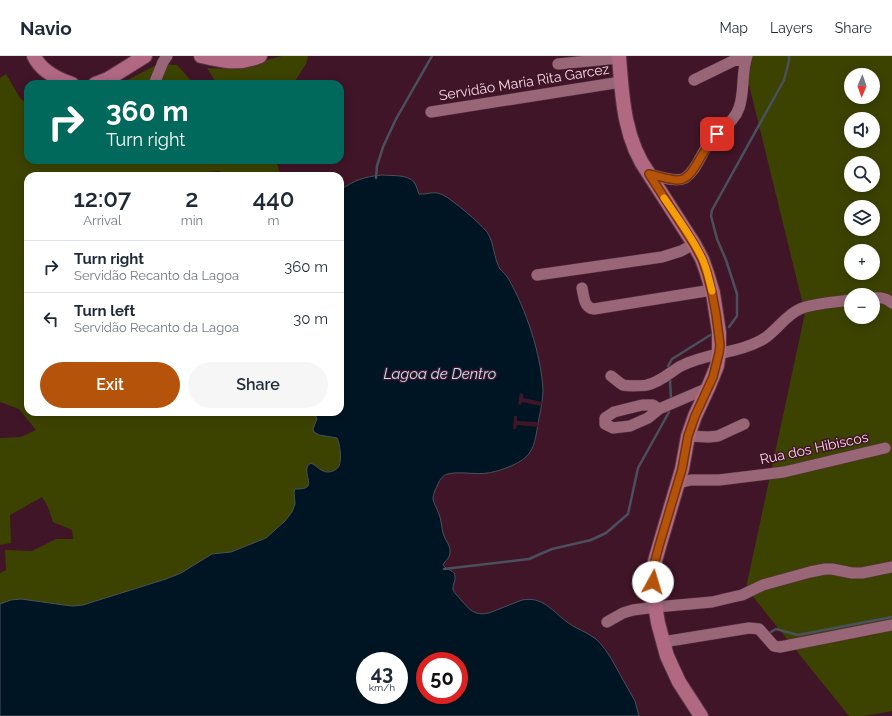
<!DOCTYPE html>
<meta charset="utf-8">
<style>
body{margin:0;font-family:Raleway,sans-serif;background:#f6f6f7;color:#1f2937;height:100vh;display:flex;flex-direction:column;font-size:15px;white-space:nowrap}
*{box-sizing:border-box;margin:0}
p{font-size:13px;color:#747a83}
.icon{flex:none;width:22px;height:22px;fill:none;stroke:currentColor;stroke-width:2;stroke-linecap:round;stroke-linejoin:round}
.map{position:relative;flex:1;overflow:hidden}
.panel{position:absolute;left:24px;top:116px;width:320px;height:244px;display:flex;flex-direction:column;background:#fff;border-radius:12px;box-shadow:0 2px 10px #0003}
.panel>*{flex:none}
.guide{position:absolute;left:24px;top:24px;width:320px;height:84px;border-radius:12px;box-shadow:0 2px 10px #0003;background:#00695c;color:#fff;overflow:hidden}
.needle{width:26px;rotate:182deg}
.controls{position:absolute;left:844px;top:12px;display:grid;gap:8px}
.controls a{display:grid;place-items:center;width:36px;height:36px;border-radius:50%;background:#fff;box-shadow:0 2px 10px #0003;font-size:20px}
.speed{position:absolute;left:356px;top:596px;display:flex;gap:8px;font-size:20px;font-weight:700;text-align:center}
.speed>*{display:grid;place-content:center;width:52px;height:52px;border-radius:50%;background:#fff;box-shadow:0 2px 10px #0003;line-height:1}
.speed small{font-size:10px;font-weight:400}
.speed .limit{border:6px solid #d22;background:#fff;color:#111}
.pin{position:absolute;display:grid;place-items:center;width:34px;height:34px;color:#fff;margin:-17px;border-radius:8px;box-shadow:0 2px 6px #0006}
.me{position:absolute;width:44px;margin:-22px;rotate:6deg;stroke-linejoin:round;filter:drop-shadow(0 0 3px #0008)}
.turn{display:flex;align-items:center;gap:14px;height:84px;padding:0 16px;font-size:18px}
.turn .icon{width:52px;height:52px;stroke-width:2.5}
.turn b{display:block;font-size:28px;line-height:34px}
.eta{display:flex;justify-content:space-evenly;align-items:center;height:68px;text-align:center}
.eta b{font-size:24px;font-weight:600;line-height:28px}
.primary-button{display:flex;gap:8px;margin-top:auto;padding:8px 16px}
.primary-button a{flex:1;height:46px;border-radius:24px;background:#b45309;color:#fff;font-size:16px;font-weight:600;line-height:46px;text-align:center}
.primary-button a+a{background:#f6f6f7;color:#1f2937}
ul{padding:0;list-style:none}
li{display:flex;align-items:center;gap:12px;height:52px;padding:0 16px;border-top:1px solid #e0e1e3}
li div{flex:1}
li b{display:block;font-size:15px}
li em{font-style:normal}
header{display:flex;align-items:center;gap:24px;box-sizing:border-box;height:56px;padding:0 20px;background:#fff;border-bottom:1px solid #e0e1e3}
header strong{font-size:19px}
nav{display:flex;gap:22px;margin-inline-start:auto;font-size:14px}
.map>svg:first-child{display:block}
</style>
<header>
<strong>Navio</strong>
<nav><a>Map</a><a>Layers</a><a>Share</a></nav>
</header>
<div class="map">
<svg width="892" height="660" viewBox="0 0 892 660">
<rect width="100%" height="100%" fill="#401527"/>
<path fill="#3c4301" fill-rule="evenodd" d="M282,0H308L306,8L293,28H217L207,12L231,13Z
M742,0H892V655L865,660H849L746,532L805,257ZM851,19H873V41H851ZM851,63H873V85H851ZM851,107H873V129H851ZM851,151H873V173H851ZM851,195H873V217H851ZM851,239H873V261H851Z
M158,8L177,9L194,28H120Z
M6,18L20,42L28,49V104H276L279,115L284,120H229L219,115L188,117L189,120H28V356H312L315,358L317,363L314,369L333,381L337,382L339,385L340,393V404L339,410L335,414L329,416L323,415L313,408L307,417C311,439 306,427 294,436L295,448L292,456L285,465L266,482L231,496L212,498L181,517L166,523L83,549C69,551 56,549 43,547C32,545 22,542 12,544C8,545 4,547 0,548V517L6,514L5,494L32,495L56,483H73L72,474L53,466L48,451L42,441L10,459L11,487L0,489V382L21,381L36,374L19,353L0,346V22Z"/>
<path fill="#001523" stroke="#4a505c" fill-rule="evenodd" d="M382,119C391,120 407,118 414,126C417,130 417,134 419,138C428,139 433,134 443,139C453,144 480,167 487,176C488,178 490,181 491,184C494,193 495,204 500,213C503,216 506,219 508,222C526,253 541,298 543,334C543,345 540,356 538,367C537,375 535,389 530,396C524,407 500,415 488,417C475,419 461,415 448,418C443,419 440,423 438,428C436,432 433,438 433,442C433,447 437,452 438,456C442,464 441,472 444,480C446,485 451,491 450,496C450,503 445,504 443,509C447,515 455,514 455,520C456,525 452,529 453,534C455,538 458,540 461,544C470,554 474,560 489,557L522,544C543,540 552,555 567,566C576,573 587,576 596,583C609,595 617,614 626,629C629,634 632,640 635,645C636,650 638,655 639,660H0V548L11,544L21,543L64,549L73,550L83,549L166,523L181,517L212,498L231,496L266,482L285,465L292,456L295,448L294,436L295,433C298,433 302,433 305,432C315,429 300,413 311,407C317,410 321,416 328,416C332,416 337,414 339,410C342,404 340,387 337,382L319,379L314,376L313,373L317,363L315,358L312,356H340V134C355,124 363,121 382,119ZM365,605H399V639H365ZM425,605H459V639H425Z"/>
<path fill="#401527" d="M520,337L523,338V342L542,346L541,350L522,346L521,349L518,348Z
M514,360H517V365L538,366V371L517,369L516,373H513Z"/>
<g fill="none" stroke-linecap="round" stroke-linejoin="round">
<path stroke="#4a505c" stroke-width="2.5" d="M376,122L377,110L383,91L396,63L432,0
M729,271L737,260V238L726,204L717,183L711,160L712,154L784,24L789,5V0
M668,310L672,303L712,278
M670,324L671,343
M444,513L529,503L552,493L591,484L606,477L628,458L638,412L669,356
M769,577L776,573L798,579L892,561"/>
<defs>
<path id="minor" d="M558,8L619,2
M694,24L733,5L746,2
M154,28L163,6L167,0
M431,56L621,26
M649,118C658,120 676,127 685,122C697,114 701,97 710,86C719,74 734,67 739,52C745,35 741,17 747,0
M537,219L662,201L681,195L694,188
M582,232C584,241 584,252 594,253L712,234
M873,242C881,241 886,242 892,247
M611,320C614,322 619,327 623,329C626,330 643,330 647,329C661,326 670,316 681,310C708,296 740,298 765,282C778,273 786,259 800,253C812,247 837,246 851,244
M659,353L653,349H642L614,356L605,362V368L613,372L630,370L648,362L659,353L708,332
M688,380L709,381L718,380L744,368
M678,427L691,424H719L784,416L885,392
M607,566L623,557L633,554L656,551L712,546L733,541L742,539L763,529L810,516L825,513H832L852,517H862L892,511
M663,586L749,572L759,573L774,590L780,591L892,569"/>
<path id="major" d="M34,0C41,15 57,23 72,28
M201,0C222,5 239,9 260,0
M619,0C622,41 624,84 649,118L694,188L702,203L707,217L713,237L719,276V297L717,310L708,332L695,360L688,380L682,413L659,491L655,505L653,526V536L658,567L667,600L679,626L701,660
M95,28L108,23L145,0"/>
</defs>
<use href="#minor" stroke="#573442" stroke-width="12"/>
<use href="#major" stroke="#573442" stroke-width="16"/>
<use href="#minor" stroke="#996678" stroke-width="11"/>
<use href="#major" stroke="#b06883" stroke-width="14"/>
</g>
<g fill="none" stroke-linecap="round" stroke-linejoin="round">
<defs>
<path id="route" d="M653,526L655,505L659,490L682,413L688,380L695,360L713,321L719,297L720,289L716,258L712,237L707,217L702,203L694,188L649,118C658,120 667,123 677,124C691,124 697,106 704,96C708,89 712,84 717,78"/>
</defs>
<use href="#route" stroke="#753606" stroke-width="10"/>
<use href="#route" stroke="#b45309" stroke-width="7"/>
<path stroke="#f59e0b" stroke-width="7" d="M664,142C677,161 692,181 702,202C707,212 709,224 712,235"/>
</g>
<g text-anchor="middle" stroke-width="3" stroke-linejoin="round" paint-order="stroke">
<g font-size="14" fill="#f6d8e2" stroke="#401527">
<text transform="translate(524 26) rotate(-9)" y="5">Servidão Maria Rita Garcez</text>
<text transform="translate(814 392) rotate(-12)" y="5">Rua dos Hibiscos</text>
</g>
<g font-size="15" font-style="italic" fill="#bbe4fe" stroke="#401527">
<text x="440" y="323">Lagoa de Dentro</text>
</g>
</g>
</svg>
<div class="controls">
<a><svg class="needle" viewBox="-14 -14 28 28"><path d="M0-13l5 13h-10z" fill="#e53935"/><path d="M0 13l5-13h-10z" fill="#747a83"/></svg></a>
<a><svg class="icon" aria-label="sound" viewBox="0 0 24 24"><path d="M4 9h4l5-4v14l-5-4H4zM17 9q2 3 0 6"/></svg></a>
<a><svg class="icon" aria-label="search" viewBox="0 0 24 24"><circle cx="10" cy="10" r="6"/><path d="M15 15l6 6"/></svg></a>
<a><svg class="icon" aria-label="layers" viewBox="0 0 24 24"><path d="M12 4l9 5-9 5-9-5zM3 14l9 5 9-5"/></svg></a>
<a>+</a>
<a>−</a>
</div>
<div class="speed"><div>43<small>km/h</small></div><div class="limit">50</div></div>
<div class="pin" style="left:717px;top:78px;background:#d93025"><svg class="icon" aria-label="arrive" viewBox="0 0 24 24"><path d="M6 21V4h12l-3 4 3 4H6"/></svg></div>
<svg class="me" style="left:653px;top:526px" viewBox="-20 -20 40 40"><circle r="19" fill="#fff"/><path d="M0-13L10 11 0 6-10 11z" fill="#b45309"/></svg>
<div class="guide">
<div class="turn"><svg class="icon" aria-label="right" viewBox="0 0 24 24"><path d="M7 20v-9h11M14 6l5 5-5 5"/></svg><div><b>360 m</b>Turn right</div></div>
</div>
<section class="panel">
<div class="eta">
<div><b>12:07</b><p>Arrival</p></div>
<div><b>2</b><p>min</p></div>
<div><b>440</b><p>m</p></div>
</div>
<ul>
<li><svg class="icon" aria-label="right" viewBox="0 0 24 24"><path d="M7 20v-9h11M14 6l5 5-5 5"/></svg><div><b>Turn right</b><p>Servidão Recanto da Lagoa</p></div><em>360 m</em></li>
<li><svg class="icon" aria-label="left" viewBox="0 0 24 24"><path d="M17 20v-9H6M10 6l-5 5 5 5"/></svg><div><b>Turn left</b><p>Servidão Recanto da Lagoa</p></div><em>30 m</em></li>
</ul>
<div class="primary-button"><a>Exit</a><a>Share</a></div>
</section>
</div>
